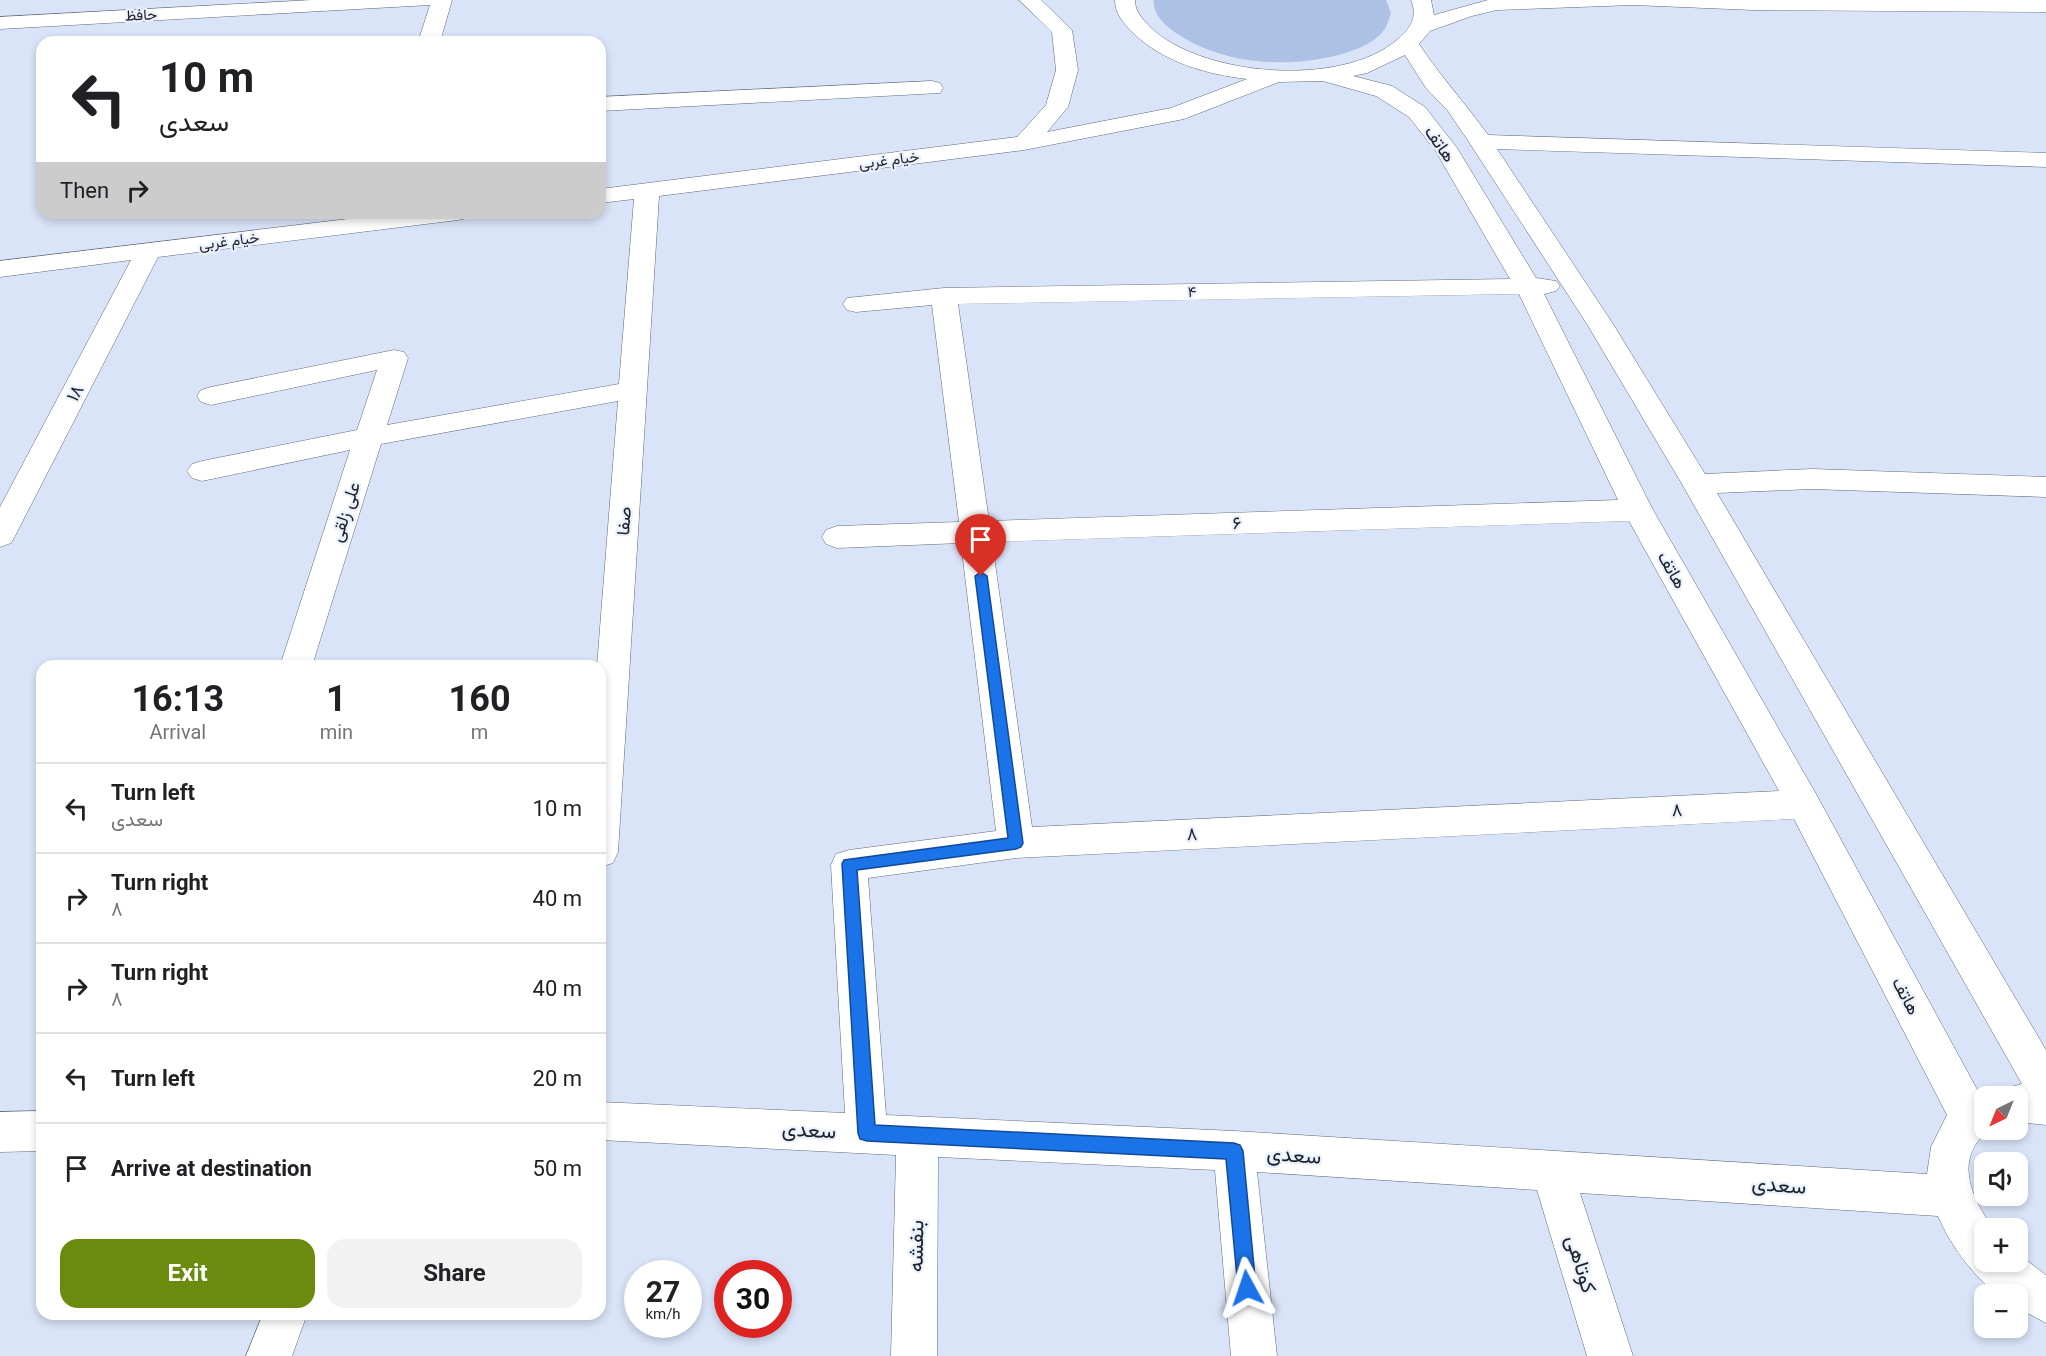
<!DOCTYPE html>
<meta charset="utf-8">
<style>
body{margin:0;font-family:Roboto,Vazirmatn,sans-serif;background:#f2f2f2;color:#202124;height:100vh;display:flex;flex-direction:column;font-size:22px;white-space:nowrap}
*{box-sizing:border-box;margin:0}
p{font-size:20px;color:#757577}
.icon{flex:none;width:33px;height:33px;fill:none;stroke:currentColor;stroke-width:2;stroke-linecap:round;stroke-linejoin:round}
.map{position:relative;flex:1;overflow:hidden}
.panel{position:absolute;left:36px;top:660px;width:570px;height:660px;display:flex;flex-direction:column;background:#fff;border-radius:18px;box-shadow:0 3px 9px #0003}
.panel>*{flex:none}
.banner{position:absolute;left:36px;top:36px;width:570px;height:183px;border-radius:18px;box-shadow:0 3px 9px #0003;background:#fff;color:#202124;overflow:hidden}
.needle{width:39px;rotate:223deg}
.tools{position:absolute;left:1974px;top:1086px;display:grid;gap:12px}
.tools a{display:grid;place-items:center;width:54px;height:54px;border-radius:12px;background:#fff;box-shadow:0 3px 9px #0003;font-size:30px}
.speed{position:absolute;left:624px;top:1260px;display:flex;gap:12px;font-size:30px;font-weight:700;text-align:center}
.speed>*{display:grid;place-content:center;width:78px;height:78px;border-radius:50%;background:#fff;box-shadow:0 3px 9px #0003;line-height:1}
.speed small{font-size:15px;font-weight:400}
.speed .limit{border:9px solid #d22;background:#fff;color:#111}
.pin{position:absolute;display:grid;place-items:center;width:51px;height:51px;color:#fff;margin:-62px -26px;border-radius:50% 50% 50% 0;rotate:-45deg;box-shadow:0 0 6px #0007}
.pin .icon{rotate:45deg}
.me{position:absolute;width:66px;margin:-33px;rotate:355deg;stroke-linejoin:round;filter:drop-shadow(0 0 4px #0008)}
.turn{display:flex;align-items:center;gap:21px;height:126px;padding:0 24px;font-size:27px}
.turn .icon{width:78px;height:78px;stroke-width:2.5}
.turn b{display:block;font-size:42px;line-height:51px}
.then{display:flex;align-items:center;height:57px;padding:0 24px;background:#0003;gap:12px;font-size:22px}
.eta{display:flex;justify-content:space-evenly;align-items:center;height:102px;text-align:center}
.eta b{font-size:36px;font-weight:700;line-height:42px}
.button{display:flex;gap:12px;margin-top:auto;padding:12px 24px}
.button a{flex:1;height:69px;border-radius:18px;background:#6a8b0e;color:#fff;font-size:24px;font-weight:700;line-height:69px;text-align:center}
.button a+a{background:#f2f2f2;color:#202124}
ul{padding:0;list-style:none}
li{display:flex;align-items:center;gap:18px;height:90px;padding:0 24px;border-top:2px solid #e0e0e0}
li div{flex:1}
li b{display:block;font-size:22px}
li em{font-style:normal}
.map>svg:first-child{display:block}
</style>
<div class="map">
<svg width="2046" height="1356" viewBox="0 0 2046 1356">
<rect width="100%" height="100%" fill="#d9e4f8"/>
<path fill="#adc1e5" d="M1154,0H1386L1391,13C1389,19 1387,26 1384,30C1376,42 1358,49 1345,53C1289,70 1215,65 1168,27C1161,21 1152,10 1154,0Z"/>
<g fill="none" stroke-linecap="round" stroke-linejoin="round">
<defs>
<path id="minor" d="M312,0H452L440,42H418L430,5L0,29V17Z
M1019,0H1041L1072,30L1078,70L1068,107L1047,132L1171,108L1247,79C1205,74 1163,62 1132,32C1123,23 1115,13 1115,0H1135C1135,12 1142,18 1150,27C1202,77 1343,88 1398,39C1411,28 1418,17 1411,0H1431L1434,15L1488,0H2046V12L1753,10L1633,5L1497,10L1472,16L1430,31L1419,44C1440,76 1466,104 1488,135L2046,153V167L1497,149L1613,324L1705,474L1812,469L2046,477V497L1812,489L1717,493L2046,1050V1125L2018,1122V1096H2000L2004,1089L2022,1084L1682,484L1587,324L1469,142L1448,111L1426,88L1405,55L1367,73L1353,76L1392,86L1425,107L1457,148L1536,278L1556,281L1560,286L1556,291L1544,294L1653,510L1816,794L1979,1093L1984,1091L1999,1096H1984V1130H1989C1953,1159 1971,1197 1993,1228H1984V1262H2018V1254L2046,1275V1323L2018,1308V1294H1996C1971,1272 1952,1248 1938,1216L1580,1193L1633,1356H1587L1537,1190L1257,1172L1277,1356H1231L1215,1170L938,1157L937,1356H891L896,1155L600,1140V1102L845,1113L831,865L836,854L849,850L996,831L961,543L837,548L826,544L822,537L826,530L837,526L959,522L932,305L856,312L847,310L843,304L847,298L944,288L1510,279L1435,150L1409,117L1376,96L1323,81L1279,82L1184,119L1024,150L659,196L618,852L613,863L600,867V666H597L618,401L381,444L312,666H280L350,450L202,481L192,478L187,471L192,464L202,461L357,430L377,370L211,405L201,402L197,396L201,390L211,387L394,350L404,352L408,358L387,425L619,384L634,199L600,203V189L1017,137L1046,105L1056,70L1052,32ZM1519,294L1618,500L989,521L958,304ZM1629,521L1779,791L1032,827L992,542ZM1794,819L1947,1115L1931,1147L1927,1174L1234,1131L886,1115L868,878L1016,858Z
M932,81L940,83L943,88L940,93L600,111V97Z
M398,213H470L467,218L458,220L158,257L15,536L11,543L0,547V507L131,260L0,277V261Z
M42,1111V1151L0,1152V1112Z
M263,1314H307L292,1356H246Z"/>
</defs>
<use href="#minor" stroke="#5e6879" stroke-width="1"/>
<use href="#minor" fill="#fff" fill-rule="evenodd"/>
</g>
<path fill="#1a73e8" stroke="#114b97" stroke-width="1.5" d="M981,572L987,576L1023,843L1021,847L1016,849L857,870L875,1125L1234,1143L1240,1145L1243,1151L1256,1288L1254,1294L1247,1297L1241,1294L1238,1288L1226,1159L867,1141L860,1139L858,1133L842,864L844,860L1008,838L975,576Z"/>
<g text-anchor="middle" stroke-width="4.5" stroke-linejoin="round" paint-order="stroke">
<g font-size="15" fill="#1d2128" stroke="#eaf1fd">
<text transform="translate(141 15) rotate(-3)" y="5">حافظ</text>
<text transform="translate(889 160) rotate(-7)" y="5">خیام غربی</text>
<text transform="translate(229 241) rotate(-7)" y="5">خیام غربی</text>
<text transform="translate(1192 292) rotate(-1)" y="5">۴</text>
</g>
<g font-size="18" fill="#1d2128" stroke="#eaf1fd">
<text transform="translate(1440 144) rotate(55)" y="6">هاتف</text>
<text transform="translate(75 393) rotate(-62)" y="6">۱۸</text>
<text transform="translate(345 512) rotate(-72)" y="6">علی زلقی</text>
<text transform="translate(624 521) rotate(-86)" y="6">صفا</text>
<text transform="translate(1237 523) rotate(-2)" y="6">۶</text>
<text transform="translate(1672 570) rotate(60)" y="6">هاتف</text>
<text transform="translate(1677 810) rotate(-3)" y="6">۸</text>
<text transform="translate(1192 834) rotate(-3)" y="6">۸</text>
<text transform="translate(1906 996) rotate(62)" y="6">هاتف</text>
</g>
<g font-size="21" fill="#1d2128" stroke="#eaf1fd">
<text transform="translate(809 1130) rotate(3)" y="7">سعدی</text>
<text transform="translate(1294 1155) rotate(4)" y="7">سعدی</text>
<text transform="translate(1779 1185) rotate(4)" y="7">سعدی</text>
<text transform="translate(916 1246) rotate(-89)" y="7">بنفشه</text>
<text transform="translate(1581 1264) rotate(73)" y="7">کوتاهی</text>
</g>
</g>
</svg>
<div class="tools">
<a><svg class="needle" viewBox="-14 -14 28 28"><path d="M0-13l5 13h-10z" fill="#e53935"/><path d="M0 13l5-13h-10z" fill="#757577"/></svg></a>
<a><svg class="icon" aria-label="sound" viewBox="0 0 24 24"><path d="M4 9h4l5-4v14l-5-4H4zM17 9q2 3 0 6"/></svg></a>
<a>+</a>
<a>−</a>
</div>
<div class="speed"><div>27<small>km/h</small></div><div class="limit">30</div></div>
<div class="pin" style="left:981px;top:576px;background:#d93025"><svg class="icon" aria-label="arrive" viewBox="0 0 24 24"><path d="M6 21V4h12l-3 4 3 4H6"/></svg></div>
<svg class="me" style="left:1247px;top:1288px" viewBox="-20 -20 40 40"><path d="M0-17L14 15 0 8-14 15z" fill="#1a73e8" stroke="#fff" stroke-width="4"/></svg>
<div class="banner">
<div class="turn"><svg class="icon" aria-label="left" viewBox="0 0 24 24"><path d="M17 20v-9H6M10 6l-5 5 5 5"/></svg><div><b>10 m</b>سعدی</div></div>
<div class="then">Then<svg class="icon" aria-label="right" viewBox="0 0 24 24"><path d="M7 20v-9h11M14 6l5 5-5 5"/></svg></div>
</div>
<section class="panel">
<div class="eta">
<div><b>16:13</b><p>Arrival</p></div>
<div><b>1</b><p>min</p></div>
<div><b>160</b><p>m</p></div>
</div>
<ul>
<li><svg class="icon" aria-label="left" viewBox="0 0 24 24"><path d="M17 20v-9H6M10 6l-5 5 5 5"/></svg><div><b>Turn left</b><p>سعدی</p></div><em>10 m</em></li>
<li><svg class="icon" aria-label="right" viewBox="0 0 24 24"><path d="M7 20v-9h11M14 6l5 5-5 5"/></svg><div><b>Turn right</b><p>۸</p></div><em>40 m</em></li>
<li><svg class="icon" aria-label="right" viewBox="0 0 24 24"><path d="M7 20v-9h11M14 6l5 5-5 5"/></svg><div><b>Turn right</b><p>۸</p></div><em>40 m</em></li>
<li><svg class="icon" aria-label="left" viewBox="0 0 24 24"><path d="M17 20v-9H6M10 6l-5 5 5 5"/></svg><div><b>Turn left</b></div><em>20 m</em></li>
<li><svg class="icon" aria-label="arrive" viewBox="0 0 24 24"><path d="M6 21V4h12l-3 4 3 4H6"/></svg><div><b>Arrive at destination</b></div><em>50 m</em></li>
</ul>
<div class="button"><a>Exit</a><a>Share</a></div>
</section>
</div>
